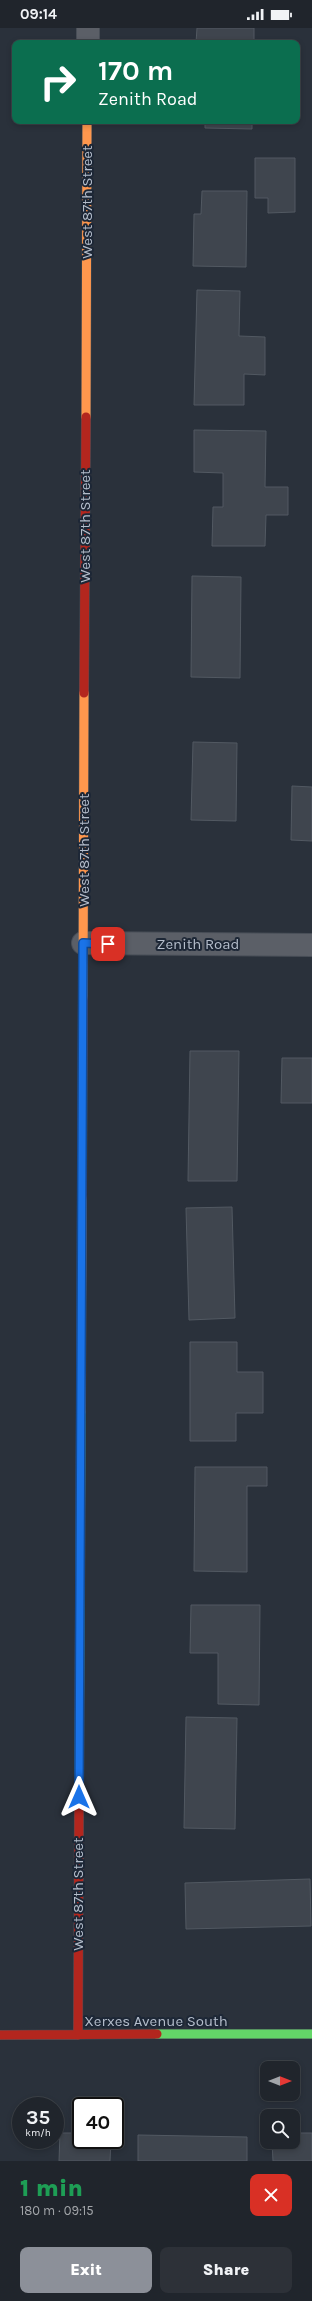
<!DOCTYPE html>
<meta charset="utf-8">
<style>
body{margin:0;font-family:Karla,sans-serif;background:#2d3138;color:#f1f3f6;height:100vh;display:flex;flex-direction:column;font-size:15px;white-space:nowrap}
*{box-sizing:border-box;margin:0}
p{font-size:13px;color:#a2a5a9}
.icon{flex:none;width:22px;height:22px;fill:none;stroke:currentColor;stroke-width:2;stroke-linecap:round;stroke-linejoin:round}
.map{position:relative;height:2133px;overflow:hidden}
.drawer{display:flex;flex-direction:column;background:#20252c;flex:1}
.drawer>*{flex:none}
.guide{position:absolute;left:12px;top:12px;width:288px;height:84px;border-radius:8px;box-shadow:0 2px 6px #0003,0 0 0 1px #3d4248;background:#0b6e4f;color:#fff;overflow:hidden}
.needle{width:26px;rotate:90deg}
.tools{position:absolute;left:260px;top:2033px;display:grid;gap:8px}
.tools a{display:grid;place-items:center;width:40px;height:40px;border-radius:8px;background:#20252c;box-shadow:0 2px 6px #0003,0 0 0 1px #3d4248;font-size:20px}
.speed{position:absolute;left:12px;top:2069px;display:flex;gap:8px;font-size:20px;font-weight:700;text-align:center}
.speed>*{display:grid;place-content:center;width:52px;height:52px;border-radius:50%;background:#20252c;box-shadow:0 2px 6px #0003,0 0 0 1px #3d4248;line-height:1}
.speed small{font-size:10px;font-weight:400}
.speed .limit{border:2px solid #111;border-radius:6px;background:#fff;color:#111}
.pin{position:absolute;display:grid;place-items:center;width:34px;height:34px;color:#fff;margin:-17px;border-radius:8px;box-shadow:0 2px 6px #0006}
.me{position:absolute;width:44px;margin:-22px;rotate:0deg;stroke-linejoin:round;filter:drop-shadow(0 0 3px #0008)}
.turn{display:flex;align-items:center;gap:14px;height:84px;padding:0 20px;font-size:18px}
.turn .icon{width:52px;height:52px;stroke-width:2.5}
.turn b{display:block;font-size:28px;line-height:34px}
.round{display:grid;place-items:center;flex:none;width:42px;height:42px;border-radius:8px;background:#2d3138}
.overview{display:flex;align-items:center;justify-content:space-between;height:68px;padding:0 20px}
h1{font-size:24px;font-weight:800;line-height:30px;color:#1e9e55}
.action{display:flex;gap:8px;margin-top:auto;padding:8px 20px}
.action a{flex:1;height:46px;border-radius:8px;background:#8c9099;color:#fff;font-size:16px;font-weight:800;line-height:46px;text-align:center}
.action a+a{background:#2d3138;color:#f1f3f6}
.status{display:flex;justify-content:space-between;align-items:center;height:28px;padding:0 20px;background:#20252c;direction:ltr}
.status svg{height:11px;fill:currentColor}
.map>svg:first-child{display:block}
</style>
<div class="status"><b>09:14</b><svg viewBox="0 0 49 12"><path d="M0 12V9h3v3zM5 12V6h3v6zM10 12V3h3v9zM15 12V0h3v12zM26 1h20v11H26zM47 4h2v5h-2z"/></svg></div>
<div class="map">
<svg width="312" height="2133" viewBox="0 0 312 2133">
<rect width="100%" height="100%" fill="#2a313b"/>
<path fill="#3f454e" stroke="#525962" d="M197,0H254V15H196Z
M205,93H252V101L205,100Z
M255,130H295V184L268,185V170H255Z
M202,163H247L246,239L193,238L194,186H201Z
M197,262L240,263L239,308L265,309V347L244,346V377H194Z
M194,402L266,403L265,459H288V487H266L265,518H212L213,479H223V445L194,444Z
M192,548L241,549L240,650L191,649Z
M193,714L237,715L236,793L191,792Z
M292,758L312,759V813L291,812Z
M190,1023H239L237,1153H188Z
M282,1030H312V1075H281Z
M232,1179L235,1290L189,1292L186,1180Z
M190,1314H237V1344H263V1385H236V1413H190Z
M195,1439H267V1458H247V1544L194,1543Z
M191,1577H260L259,1677L218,1676V1625H190Z
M186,1689L237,1690L235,1801L184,1800Z
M310,1851L311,1898L186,1901L185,1855Z
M60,2105H81V2112H111L110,2133H59Z
M293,2105H312V2133H273L272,2114H293Z
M138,2107L247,2109V2133H138Z"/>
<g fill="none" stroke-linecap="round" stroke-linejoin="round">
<defs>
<path id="street" d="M88,15V0
M83,915L312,917"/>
<path id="fast" d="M79,1778L81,1384
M157,2006H312"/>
<path id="slow" d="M86,389L87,93
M83,970L84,665
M81,1384L82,1170"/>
<path id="jam" d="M84,665L86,389
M82,1170L83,970
M0,2007L157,2006
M78,2007L79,1778"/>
</defs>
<use href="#street" stroke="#484e57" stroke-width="24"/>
<use href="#fast" stroke="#484e57" stroke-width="10"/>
<use href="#slow" stroke="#484e57" stroke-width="10"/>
<use href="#jam" stroke="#484e57" stroke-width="10"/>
<use href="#street" stroke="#5b5f67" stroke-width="22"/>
<use href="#fast" stroke="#63d668" stroke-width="9"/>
<use href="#slow" stroke="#ff974d" stroke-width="9"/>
<use href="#jam" stroke="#b3261e" stroke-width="9"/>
</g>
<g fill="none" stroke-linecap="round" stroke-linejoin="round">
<defs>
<path id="route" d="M79,1769L83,915L108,916"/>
</defs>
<use href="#route" stroke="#114b97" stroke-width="10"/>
<use href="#route" stroke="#1a73e8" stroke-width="7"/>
</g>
<g text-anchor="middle" stroke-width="4" stroke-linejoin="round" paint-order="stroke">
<g font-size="15" fill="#b4bdcb" stroke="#1d2736">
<text transform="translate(87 174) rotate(-90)" y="5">West 87th Street</text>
<text transform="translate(85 498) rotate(-90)" y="5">West 87th Street</text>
<text transform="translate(84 822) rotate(-90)" y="5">West 87th Street</text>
<text x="198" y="921">Zenith Road</text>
<text transform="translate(78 1866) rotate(-90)" y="5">West 87th Street</text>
<text x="156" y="1998">Xerxes Avenue South</text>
</g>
</g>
</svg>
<div class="tools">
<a><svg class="needle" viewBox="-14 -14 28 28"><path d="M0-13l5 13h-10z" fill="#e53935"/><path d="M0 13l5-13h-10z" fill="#a2a5a9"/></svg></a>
<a><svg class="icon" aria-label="search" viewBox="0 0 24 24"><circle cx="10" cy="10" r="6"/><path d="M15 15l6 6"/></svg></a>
</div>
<div class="speed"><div>35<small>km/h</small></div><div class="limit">40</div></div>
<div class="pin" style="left:108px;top:916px;background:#d93025"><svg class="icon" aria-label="arrive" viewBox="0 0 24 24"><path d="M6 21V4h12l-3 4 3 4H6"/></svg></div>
<svg class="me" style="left:79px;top:1769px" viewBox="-20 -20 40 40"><path d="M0-17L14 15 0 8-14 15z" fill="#1a73e8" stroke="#fff" stroke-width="4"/></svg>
<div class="guide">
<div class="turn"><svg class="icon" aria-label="right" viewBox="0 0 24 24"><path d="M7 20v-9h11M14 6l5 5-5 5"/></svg><div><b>170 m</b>Zenith Road</div></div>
</div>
</div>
<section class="drawer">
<div class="overview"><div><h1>1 min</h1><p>180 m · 09:15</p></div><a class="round" style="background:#d93025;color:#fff"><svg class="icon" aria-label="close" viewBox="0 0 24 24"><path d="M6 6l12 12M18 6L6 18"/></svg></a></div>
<div class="action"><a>Exit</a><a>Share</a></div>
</section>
